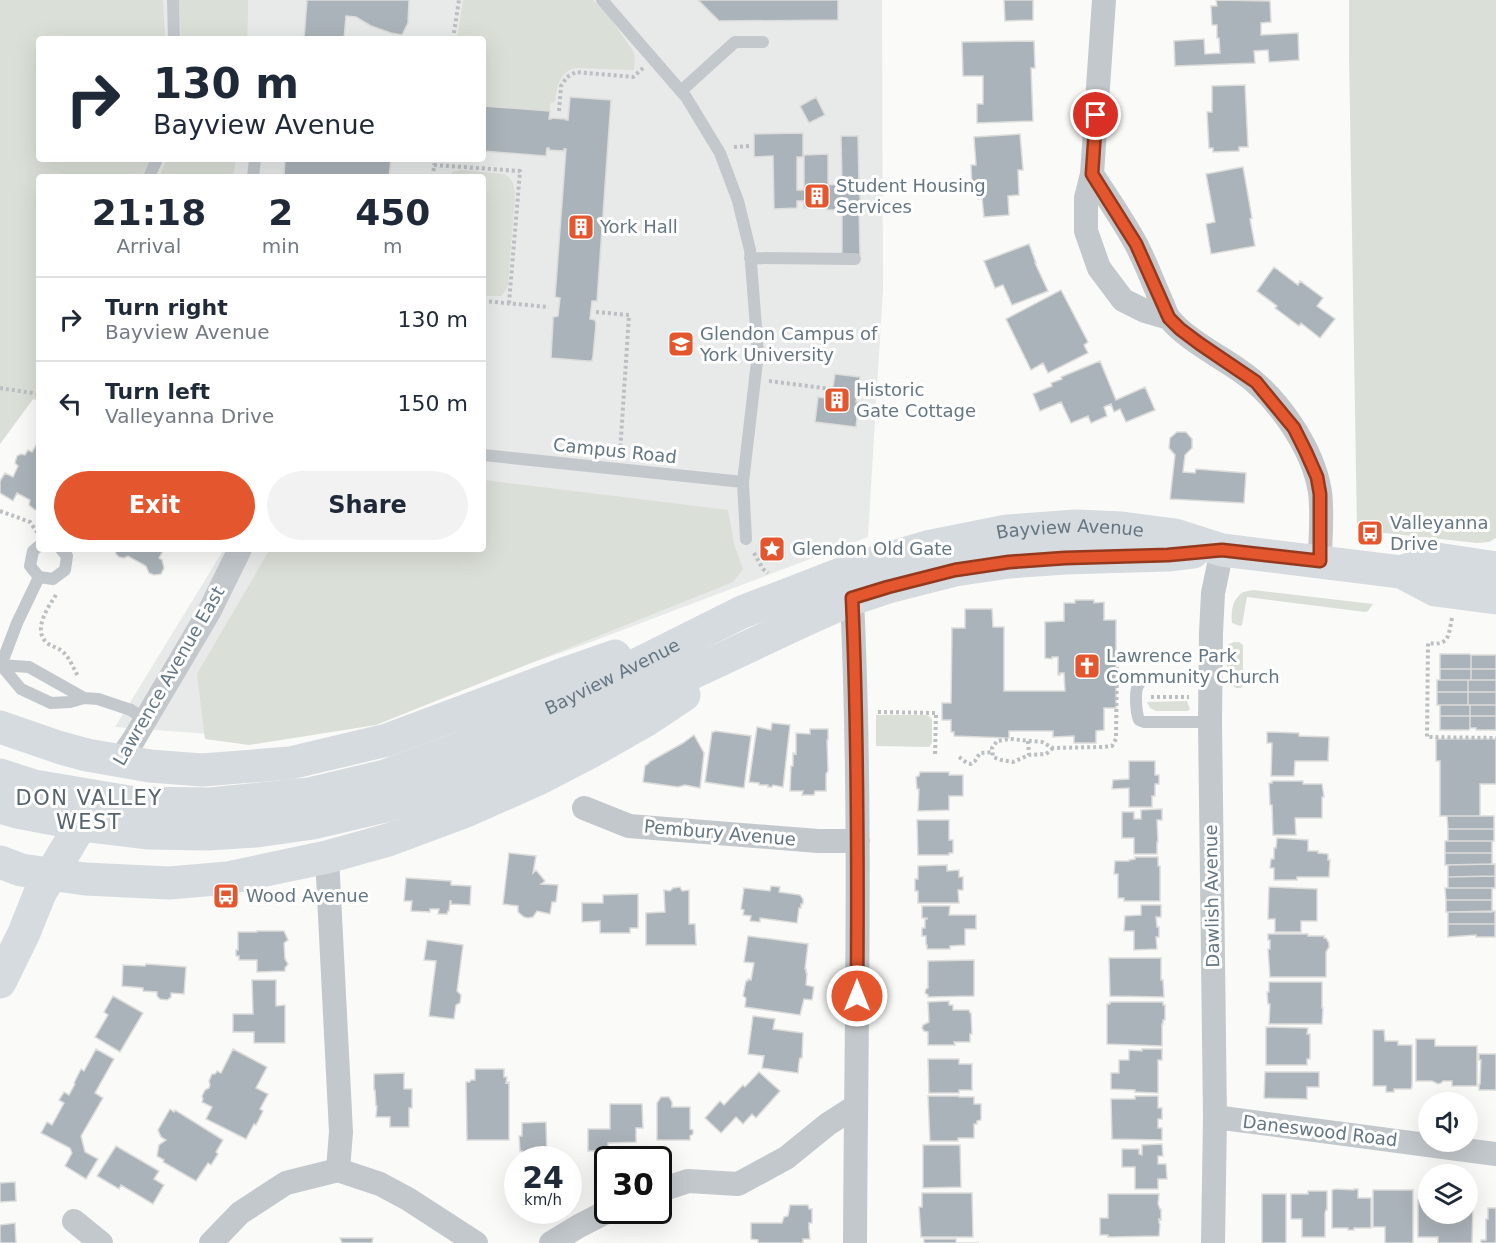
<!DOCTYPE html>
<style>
body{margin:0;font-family:"DejaVu Sans",sans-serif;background:#f2f2f3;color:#1f2937;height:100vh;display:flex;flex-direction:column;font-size:22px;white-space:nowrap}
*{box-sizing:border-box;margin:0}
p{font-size:20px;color:#747a83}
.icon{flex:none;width:33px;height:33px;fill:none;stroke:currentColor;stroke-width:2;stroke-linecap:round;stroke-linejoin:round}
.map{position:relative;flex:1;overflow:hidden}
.details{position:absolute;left:36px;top:174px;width:450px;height:378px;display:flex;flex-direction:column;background:#fff;border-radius:6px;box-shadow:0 6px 24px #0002}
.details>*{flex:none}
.top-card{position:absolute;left:36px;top:36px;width:450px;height:126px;border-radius:6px;box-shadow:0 6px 24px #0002;background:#fff;color:#1f2937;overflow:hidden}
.controls{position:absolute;left:1418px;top:1092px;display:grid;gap:12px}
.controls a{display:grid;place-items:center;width:60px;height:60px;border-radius:50%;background:#fff;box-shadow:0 6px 24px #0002;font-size:30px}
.speed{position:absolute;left:504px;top:1146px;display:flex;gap:12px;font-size:30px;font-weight:700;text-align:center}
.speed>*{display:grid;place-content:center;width:78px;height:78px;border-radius:50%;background:#fff;box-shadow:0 6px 24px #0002;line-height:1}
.speed small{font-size:15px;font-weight:400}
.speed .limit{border:3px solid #111;border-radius:9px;background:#fff;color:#111}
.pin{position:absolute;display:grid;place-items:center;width:51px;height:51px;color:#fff;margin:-26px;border:3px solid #fff;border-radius:50%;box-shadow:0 2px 6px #0007}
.me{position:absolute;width:66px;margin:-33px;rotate:0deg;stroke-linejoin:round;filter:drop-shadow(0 0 4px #0008)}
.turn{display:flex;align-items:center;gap:21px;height:126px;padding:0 18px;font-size:27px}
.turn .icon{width:78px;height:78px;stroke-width:2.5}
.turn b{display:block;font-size:42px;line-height:51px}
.eta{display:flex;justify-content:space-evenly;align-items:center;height:102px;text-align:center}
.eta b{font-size:36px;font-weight:800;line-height:42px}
.button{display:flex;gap:12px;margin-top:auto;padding:12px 18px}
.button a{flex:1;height:69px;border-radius:36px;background:#e4572e;color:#fff;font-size:24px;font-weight:800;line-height:69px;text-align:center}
.button a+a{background:#f2f2f3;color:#1f2937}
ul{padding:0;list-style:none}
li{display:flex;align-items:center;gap:18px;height:84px;padding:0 18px;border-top:2px solid #e0e1e3}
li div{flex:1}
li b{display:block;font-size:22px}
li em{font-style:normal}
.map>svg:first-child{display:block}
</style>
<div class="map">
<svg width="1496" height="1243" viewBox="0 0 1496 1243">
<rect width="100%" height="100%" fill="#fafaf8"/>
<path fill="#e8e9e9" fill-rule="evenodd" d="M0,0H882L883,289L868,537L583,645L402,708L249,737L115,727L224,549H483V177H39V401L33,399L0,444ZM39,39H483V159H39Z"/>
<path fill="#dadfd7" d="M0,0H163L165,39H39V159H151L141,177H39V401L33,399L0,444Z
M179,0H248V16L247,39H181Z
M463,0H593L613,22L633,51L635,57L634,70L576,68C560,71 557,86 555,101L550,104V111L483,106V39H457Z
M1349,0H1496V538L1489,542L1477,543L1357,530L1349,54Z
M167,159H236L233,177H159Z
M461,170L504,174C513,179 514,185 515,195L508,286L505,291L501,296H483V177H448L452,172Z
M483,480L728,510L734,544L743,569L733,582L376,725L249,745L205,739L197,674L270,549H483Z
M1253,590L1373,604L1368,611L1365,612L1247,597L1242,625L1240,626L1232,623C1231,610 1232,600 1243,592Z
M1234,642H1239L1243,645V685L1241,688H1236L1227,682V645Z
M1187,701L1190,709L1188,711H1156L1150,708L1147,702Z
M876,715H927L932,719V743L929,747L876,746Z"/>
<path fill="#aab3b9" stroke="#dcdcda" stroke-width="1.5" d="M307,0H409L408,23L402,35L391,33L371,26L356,17L346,16L344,39H304Z
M698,0H838V20L719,21Z
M1004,0H1033V20L1005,21Z
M1216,0L1270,1L1271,22L1261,23V35L1298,33L1299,60L1269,62L1268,50L1254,51L1255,63L1175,66L1174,41L1204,39L1205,54L1220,53L1219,38H1217V25H1212L1211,6H1217Z
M1034,41L1035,68H1031L1033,121L977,123V104H983V76H963L962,42Z
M1245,85L1248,147H1239V151L1213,152V148H1209L1207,112H1212V86Z
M570,97L611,100L597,301H592L590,319L595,320L596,324L593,356L592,361H587L551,358L553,321V317L558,316L560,298L555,297L566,149H564V151L549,150V148H547L546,156L483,151V106L550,111L549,119H551V118L566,119V120H568Z
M816,97L825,115L809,123L800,106Z
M803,133V157H797V190H804V155L828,154V185L842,184L841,136H858L859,184H860V207H859L860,255H842V207H837V210H827V208H804V201H797V208L774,209L773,156L754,157V134Z
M1020,134L1023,170H1018L1019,195L1008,196L1009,215L984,217L982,198L978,199L976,186H972L971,165H976L974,137Z
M285,159H391L389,177H284Z
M1243,167L1252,218L1250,219L1255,246L1211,254L1206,224L1215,222L1206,174Z
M1029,244L1036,263H1035L1048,291L1012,305L1003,285L995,288L984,261Z
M1274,267L1298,285L1300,281L1323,298L1317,306L1335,319L1320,338L1301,323L1299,326L1275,308L1277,306L1257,291Z
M1061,290L1088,342L1084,345L1088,353L1048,373L1043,363L1031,370L1006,319Z
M1100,361L1116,400L1145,387L1155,410L1126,422L1120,409L1114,412L1111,404L1104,407L1107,416L1091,423L1088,416L1071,423L1061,402L1040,411L1033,394L1052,386L1051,383L1062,379L1061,377Z
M835,374L860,377L856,402H859L856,427L815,422L818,397L831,399Z
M1177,432H1186L1192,439V448L1185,455L1183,472L1195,473L1196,469L1246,473L1244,503L1170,499L1175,455L1169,448L1170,438Z
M39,440V510H35L29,505L30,500L17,493L13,501L0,493V481L5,473L13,477L18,466L15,463L17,456L21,454L25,455L28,450L32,452Z
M115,549H164L159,558L162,560L164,568L161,574L154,575L149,573L146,566L128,556L124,558L119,557L116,554Z
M1075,600H1094V603L1104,602V620H1116V708H1104V730L1096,731V743H1074V736L1053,737V731H1009V738L954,736V732H951V720H942V703H951L952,628H965V609H992L993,627H1004V691H1065L1064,673H1060V675H1058V657H1052V659L1045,658V622L1064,621V603H1075Z
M1440,654H1469L1471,655V669H1440Z
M1471,655H1496V669H1471Z
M1440,669H1471V680H1440Z
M1471,669H1496V680H1471Z
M1437,680H1468V692H1437Z
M1468,680H1496V692H1468Z
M1437,692H1468V705H1437Z
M1468,692H1496V705H1468Z
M1440,705H1470V716H1440Z
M1470,705H1496V716H1470Z
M1440,716H1470V728L1469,730H1440Z
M1470,716H1496V730H1476V728H1470Z
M772,723L790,725L783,787L773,785L772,787H768V785H759V783L749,782L757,727L771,730Z
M810,729H828V740H827L828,771L826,774V791H815L814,795H802L803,791H790L791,766H793V753L796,754V733L810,734Z
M715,731L751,736L744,788L705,782L712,732H714Z
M1267,732L1299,733V736L1329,737L1328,761H1295L1294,776H1271L1272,743H1267Z
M694,735L704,753L700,788L685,785L678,787L643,782L645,766L649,763V762L683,743Z
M1436,739H1496V784H1480V816H1440V761H1436Z
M1129,761H1155V775H1159V784H1155V796H1152V807H1129V788L1112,789L1113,780L1129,779Z
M920,772H949V775H963V796H949V810L918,811L919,789H917L916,777L919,776Z
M1272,781H1303V784H1322L1324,797H1322V818H1295L1296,835H1273L1272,805H1270L1269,783H1272Z
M1162,809V820H1157L1158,842H1157V854H1134V838H1122V812H1134V819H1141V810Z
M1447,816H1494V829H1448Z
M917,820H949V840H953V853H949V855H918Z
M1448,829H1494V841H1448Z
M1277,838L1308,840V851H1318V853L1328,854V860H1330L1329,877H1297V880H1274V868H1270L1271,859H1274V848H1276Z
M1445,841H1492V853H1445Z
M509,853L536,856L533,873L536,870L545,881L541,884L558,885L556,902H552L550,914L537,911L533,917L528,918L524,917L518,912V906L503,904Z
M1445,853H1492V864L1445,865Z
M1135,857H1158V866H1160V901H1124V898H1118V874H1114L1115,861H1129V860L1135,859Z
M1495,864V876L1448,877V865Z
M947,865V871L959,870V877H963V890H958L959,903H918V891H915V879H918V866Z
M1495,876V888H1448V877Z
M406,878L451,881V885L471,886L470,905L451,904V901H450L449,911H448L447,914H438L439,909H430V912L411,911L412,901H404Z
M771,886L780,887L779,892L800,895L803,899V904H801V908H799L797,923L760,918V922L750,921L751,916L743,915L744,910L741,909L744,888L770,891Z
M680,887L682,891L689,890V924H695L696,945H646V913L665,912L664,890L670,891L673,888Z
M1269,887L1317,889V921H1301V932H1275V919H1268Z
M1445,888H1492V900H1446Z
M638,894V928H630V933H600V921L582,922V903H603V895Z
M1446,900H1492V912H1446Z
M1141,905H1161V917H1156L1157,927H1159V937H1156L1157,949L1134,950V931H1124L1125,916L1141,915Z
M922,906H950L949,915H976V929H965V945L950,946V949H927V945H926V936H922V928H925V919H927V918H922Z
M1495,911V924H1448V912Z
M1448,924H1495V937H1476V935L1448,937Z
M257,931H284L288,940L284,943L285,959L288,964L285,968V971L257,972V960H239V956H236V950H238V932H257Z
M1268,934H1308V936H1324V938H1326L1329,943V947L1326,952V977H1270L1268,949H1270V940H1268Z
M748,936L808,944L805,969H806V973H807L806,985L814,987L812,1000L804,999L800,1015L745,1007L746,998L743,996L746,981H748V979L751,980L754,963L744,962Z
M427,940L463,945L457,991L461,995L460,1003L456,1005L454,1019L429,1016L436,961L424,960Z
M1109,958H1161V980H1163L1164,997L1110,996Z
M974,960V996L928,997V995L925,993L926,989L928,988V961Z
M146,964L186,967L184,994L171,993V997L167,1000L160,999L157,996V992L143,991V988L122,986L123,965L145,966Z
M252,980H276V1006L285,1005V1043H254V1032H233V1014H253Z
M1269,982H1322V1008H1323L1322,1024H1269L1270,1004H1268L1267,992H1269Z
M113,996L143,1013L120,1052L95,1037L108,1015L104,1012Z
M949,1001V1005H953V1010H969L970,1013H971L972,1034H970V1042H954L955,1045H928V1032L924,1031L922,1028L923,1025L929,1022L928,1002Z
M1110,1002H1163V1005H1165V1020H1163V1024H1162V1046L1107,1044V1004H1110Z
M753,1016L775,1019L773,1029L803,1033L802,1058H800L799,1062L798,1073L762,1068L764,1056L748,1054Z
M1266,1027L1308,1028L1307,1034H1310V1059H1307V1065H1266Z
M1373,1030H1384L1385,1041H1398V1045H1412V1086L1411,1089H1394V1092H1386V1086H1373Z
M1416,1039H1435V1046H1477V1086H1452V1081H1443L1441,1083L1438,1084L1432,1081H1416Z
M96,1049L114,1059L95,1093L103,1098L81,1136L85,1152L98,1159L86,1179L65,1166L72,1153L70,1148L41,1133L47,1122L52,1125L64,1103L59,1100L64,1092L69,1095L75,1084L74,1083L81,1069L84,1071Z
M233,1049L267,1067L256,1088L268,1094L260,1109L263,1111L256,1125L254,1124L246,1139L206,1119L212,1107L202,1102L203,1099L202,1096L205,1090L209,1088L210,1085L209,1081L212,1074H215L217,1071L221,1073Z
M1142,1049H1162V1060H1158V1093L1135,1092V1090L1111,1089V1073H1119V1060H1129V1050L1142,1051Z
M1479,1054H1496V1090H1479V1084H1480L1481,1060H1479Z
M928,1059H959V1064H972V1090H959V1093H929Z
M475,1069H504V1077H507L506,1083L509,1082V1140H467L466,1082H470L471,1080H475Z
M759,1072L780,1091L756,1118L752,1114L743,1124L736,1117L721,1133L705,1118L720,1101L724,1105L743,1085L745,1087Z
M1265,1072H1319V1087H1307V1099L1264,1098Z
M404,1073V1089H412V1108H409V1127H390V1117H376L377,1106H376L375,1090H374V1074Z
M928,1096H959V1097H974V1104H981V1120L977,1121V1124H974V1138H958V1141H930Z
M1135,1096H1158V1108H1162V1119H1158V1128H1162V1140L1112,1139L1111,1099H1135Z
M661,1097H669L672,1102V1107H690V1129L693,1130V1134L690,1136V1140H657V1103Z
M610,1104H642L643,1128H636V1142L608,1143V1151H588V1129H610Z
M170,1109L174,1112L175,1110L223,1140L216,1152L218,1154L211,1165L208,1163L196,1181L163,1162L164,1160L157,1156L159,1145L166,1140L161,1137L158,1130Z
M546,1122L547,1160H523L522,1151H520L519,1136H522V1123Z
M1162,1144L1163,1156H1158V1164H1166L1167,1179H1158V1189H1135V1167H1122V1149H1139V1154L1142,1155V1145Z
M923,1145H960L961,1187L923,1188Z
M116,1146L159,1171L154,1179L164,1185L153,1204L121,1185L119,1189L97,1176Z
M15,1182L16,1201L0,1202V1183Z
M1336,1189L1354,1190V1189H1358V1198H1371V1228H1354V1230H1348V1228H1332V1190Z
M1373,1190H1413V1243H1385V1227H1373Z
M1308,1191H1327V1210H1326L1325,1213V1237H1302V1219H1291V1194H1308Z
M922,1193H972L973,1237H921L919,1207H922Z
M1108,1194H1159L1158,1204L1160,1209H1161V1220L1159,1219V1223L1160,1224L1159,1236L1108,1237V1235H1100V1218H1108Z
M1262,1194H1286V1243H1262Z
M1418,1200H1428V1214H1467V1205H1473L1472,1243H1438V1237H1418Z
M790,1205H808L809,1209H812V1223H809V1229L810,1239H803V1243H758V1240L751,1239V1223H782L784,1217L788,1216Z
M1488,1208H1496V1243H1481V1240H1486V1219H1488Z
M15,1223L16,1243H0V1225Z
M340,1238H373L372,1243H342Z
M924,1239H956V1243H979H924Z"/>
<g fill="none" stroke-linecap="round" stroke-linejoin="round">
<path stroke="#bbbfc2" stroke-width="4" stroke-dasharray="3 3" stroke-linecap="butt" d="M399,37V39
M453,39L459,0
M559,111L561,86L567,77L576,72L633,77L643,68
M734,147L750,146
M433,177L434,165L520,171L509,303
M483,301L549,307
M596,312L629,315L620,453
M769,381L831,389
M0,388L39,394
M0,511L30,522L37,532
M754,553L763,569L768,573
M56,595C48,607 33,629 46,642C51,647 58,647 63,652C70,658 73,668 78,676
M1452,618C1448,636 1450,646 1428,643L1427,737L1496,738
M1151,697H1189
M878,712L936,713L935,757
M1028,741L1029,755
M1053,748L1046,754L1029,755L1013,762L1001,760L993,757L992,748L997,741L1010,739L1042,742L1053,748L1102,747L1112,746L1116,739L1117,661
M959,757L967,763L971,764L975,761L980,753L993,752"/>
<path stroke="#c3c8cc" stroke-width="12" d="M173,0L174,39
M602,0L686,97L720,153L738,201L750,250L758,353L743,482L746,539
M681,91L735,42H763
M149,177L157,159
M253,177L255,159
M750,258L855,259
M483,455L743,482
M39,546L33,551L30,566L39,577L53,579L65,570L67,556L61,549
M0,665L29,667L84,698
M1,665L21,689L51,703L70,702L84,698L98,699L131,710L145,720
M1,665L17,623L39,577
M1210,722H1144L1139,720C1136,712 1134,690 1139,684C1141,680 1143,680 1147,678L1210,679"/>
<path stroke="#c3c8cc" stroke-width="24" d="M1104,0L1092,174L1086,198V231L1099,268L1123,300L1145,311L1169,318
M1092,174C1107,197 1123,220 1136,244C1145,261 1152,280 1160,298C1163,304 1165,313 1169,318C1183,337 1219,356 1239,370C1276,395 1313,447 1320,492C1323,515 1320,538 1320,561
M852,599C862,813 856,1028 855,1243
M119,761L134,739L209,612L240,549
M584,808L629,826L818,841H858
M327,857L341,1132L338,1170
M1215,1117L1496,1154
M658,1191L688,1181L738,1184L786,1158L828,1124L856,1106
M74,1221L101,1243
M211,1243L240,1213L286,1183L338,1170L380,1184L408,1199L476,1243
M551,1243L579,1226L610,1210
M1213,1243L1215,1117L1210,722L1211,633L1213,593L1222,550"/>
<g stroke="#d6dbdf" stroke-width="33">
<path d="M1401,572L1437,559L1496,568"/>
<path d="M0,727L61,748L87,755L150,766L202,770L290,763L387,740L569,672L615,656"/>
<path id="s1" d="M0,775L34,786L135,803L210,804L309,794L385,776L460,748L552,707L742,612L859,567L927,547L1007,531L1077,526L1122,528L1175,535L1222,550L1401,572L1435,590L1496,598"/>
<path d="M0,807L17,812L91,826L149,833L208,834L257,831L313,823L385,806L464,778L643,696L807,619L852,599L888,587L955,570L1009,562L1065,558L1168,555L1193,552"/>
<path d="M0,862L21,870L85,879L169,883L228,878L327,857L388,840L466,811L536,780L592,751L645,721L684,695"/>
<path d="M0,982L24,933L40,893L92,806"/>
</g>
</g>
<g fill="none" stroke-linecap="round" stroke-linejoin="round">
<defs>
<path id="route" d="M857,996C858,863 858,731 852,598L888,587L955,570L1009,562L1065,558L1168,555L1222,550L1320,561V494L1317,477L1306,452L1294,428L1284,416L1256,382L1200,344L1180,329L1169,318L1136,244L1092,174L1096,115"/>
</defs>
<use href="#route" stroke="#94391e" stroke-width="15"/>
<use href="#route" stroke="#e4572e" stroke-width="10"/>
</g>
<defs>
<symbol id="building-square" viewBox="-11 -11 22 22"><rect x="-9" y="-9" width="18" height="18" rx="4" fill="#e4572e" stroke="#fff"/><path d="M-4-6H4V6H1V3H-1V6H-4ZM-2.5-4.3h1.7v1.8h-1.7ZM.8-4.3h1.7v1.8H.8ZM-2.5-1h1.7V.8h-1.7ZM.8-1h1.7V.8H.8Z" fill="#fff"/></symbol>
<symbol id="university-square" viewBox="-11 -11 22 22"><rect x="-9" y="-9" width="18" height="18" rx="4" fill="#e4572e" stroke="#fff"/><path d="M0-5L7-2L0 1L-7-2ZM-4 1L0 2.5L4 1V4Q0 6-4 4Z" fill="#fff"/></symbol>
<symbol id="bus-square" viewBox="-11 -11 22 22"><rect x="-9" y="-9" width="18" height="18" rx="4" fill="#e4572e" stroke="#fff"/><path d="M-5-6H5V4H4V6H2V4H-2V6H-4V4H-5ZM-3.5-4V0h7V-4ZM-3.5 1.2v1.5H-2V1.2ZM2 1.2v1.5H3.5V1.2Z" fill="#fff"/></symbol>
<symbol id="sight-square" viewBox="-11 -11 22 22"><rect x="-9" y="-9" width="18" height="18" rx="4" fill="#e4572e" stroke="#fff"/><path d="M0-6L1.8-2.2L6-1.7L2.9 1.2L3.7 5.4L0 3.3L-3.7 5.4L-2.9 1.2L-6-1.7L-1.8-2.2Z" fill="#fff"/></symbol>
<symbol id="church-square" viewBox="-11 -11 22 22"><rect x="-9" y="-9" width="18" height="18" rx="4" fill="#e4572e" stroke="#fff"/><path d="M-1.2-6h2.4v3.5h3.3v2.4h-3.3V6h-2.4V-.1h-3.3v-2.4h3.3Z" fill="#fff"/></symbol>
</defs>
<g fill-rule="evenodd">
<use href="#building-square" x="802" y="181" width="30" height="30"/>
<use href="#building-square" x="566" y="212" width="30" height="30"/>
<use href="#university-square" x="666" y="329" width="30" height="30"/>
<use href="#building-square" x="822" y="385" width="30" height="30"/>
<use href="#bus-square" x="1355" y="518" width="30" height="30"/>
<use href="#sight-square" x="757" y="534" width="30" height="30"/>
<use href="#church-square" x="1072" y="651" width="30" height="30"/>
<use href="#bus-square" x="211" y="881" width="30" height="30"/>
</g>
<g text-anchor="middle" stroke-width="6" stroke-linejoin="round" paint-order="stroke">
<g font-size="18" fill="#657683" stroke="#fff" text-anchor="start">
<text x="836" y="192">Student Housing<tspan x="836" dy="21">Services</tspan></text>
<text x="600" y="233">York Hall</text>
<text x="700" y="340">Glendon Campus of<tspan x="700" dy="21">York University</tspan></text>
<text x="856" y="396">Historic<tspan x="856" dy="21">Gate Cottage</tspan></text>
<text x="1390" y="529">Valleyanna<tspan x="1390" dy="21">Drive</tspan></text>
<text x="792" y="555">Glendon Old Gate</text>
<text x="1106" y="662">Lawrence Park<tspan x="1106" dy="21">Community Church</tspan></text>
<text x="246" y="902">Wood Avenue</text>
</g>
<g font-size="18" fill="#657683" stroke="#fff">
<text transform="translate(615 451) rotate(6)" y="6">Campus Road</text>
<text dy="6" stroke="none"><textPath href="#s1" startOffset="1125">Bayview Avenue</textPath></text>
<text transform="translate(169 676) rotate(-60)" y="6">Lawrence Avenue East</text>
<text dy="6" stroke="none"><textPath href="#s1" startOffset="639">Bayview Avenue</textPath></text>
<text transform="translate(720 833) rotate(5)" y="6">Pembury Avenue</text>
<text transform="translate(1212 896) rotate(-91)" y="6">Dawlish Avenue</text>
<text transform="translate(1320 1131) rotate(7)" y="6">Daneswood Road</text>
</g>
<g font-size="21" letter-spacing="1.5" fill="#57646e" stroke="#fff">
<text x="89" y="805">DON VALLEY<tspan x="89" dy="24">WEST</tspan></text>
</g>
</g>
</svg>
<div class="controls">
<a><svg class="icon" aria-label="sound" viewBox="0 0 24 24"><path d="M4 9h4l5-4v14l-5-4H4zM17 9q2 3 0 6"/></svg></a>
<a><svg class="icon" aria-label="layers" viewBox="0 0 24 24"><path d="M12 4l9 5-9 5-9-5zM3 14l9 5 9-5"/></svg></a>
</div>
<div class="speed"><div>24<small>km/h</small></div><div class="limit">30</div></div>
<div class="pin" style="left:1096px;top:115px;background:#d93025"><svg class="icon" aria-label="arrive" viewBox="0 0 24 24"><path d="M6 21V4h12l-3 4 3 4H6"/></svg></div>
<svg class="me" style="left:857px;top:996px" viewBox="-20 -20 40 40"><circle r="17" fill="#e4572e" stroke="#fff" stroke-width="3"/><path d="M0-11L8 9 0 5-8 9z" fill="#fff"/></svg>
<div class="top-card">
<div class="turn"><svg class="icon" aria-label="right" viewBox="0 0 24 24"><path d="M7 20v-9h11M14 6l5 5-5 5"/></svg><div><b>130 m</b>Bayview Avenue</div></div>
</div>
<section class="details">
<div class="eta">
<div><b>21:18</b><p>Arrival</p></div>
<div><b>2</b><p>min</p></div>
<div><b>450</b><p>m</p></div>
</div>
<ul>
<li><svg class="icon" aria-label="right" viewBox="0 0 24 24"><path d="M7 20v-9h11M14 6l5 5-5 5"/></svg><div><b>Turn right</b><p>Bayview Avenue</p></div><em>130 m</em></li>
<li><svg class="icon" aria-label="left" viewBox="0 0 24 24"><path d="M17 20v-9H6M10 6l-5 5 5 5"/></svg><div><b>Turn left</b><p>Valleyanna Drive</p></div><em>150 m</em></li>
</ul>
<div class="button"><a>Exit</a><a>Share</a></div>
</section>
</div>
